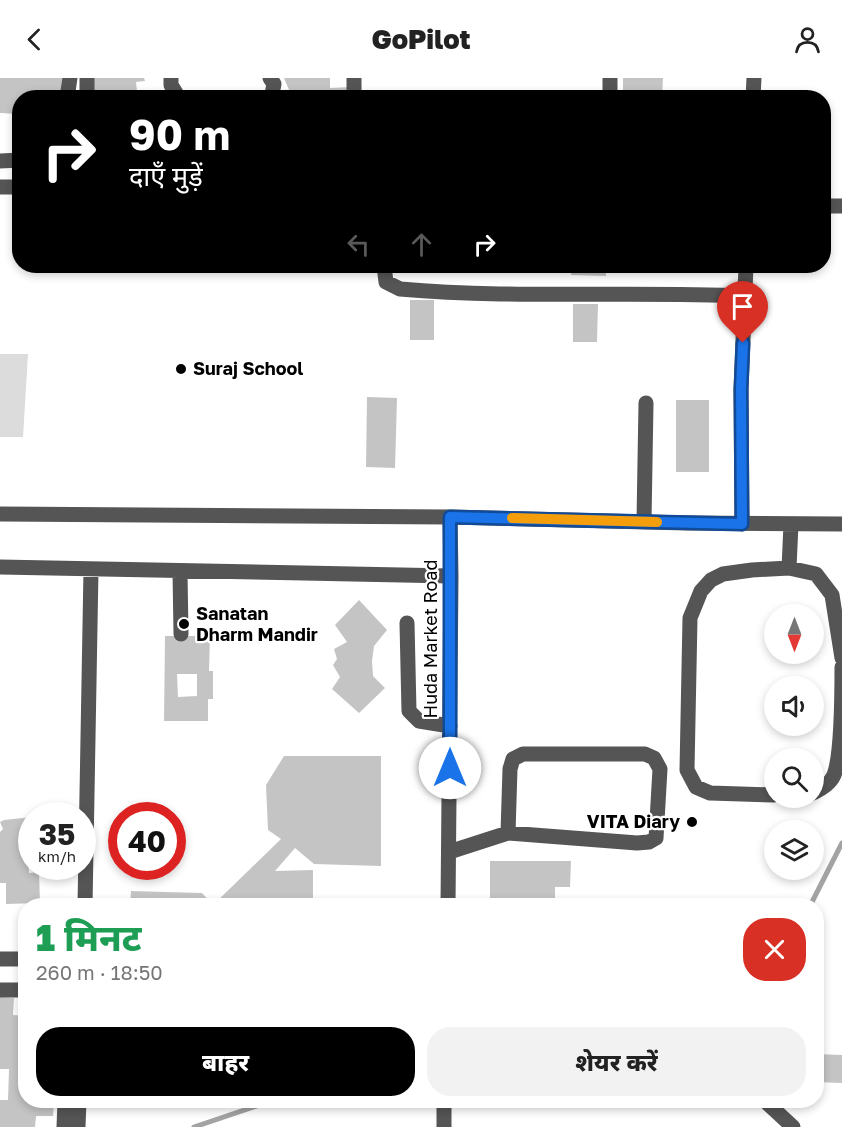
<!DOCTYPE html>
<html lang="hi">
<meta charset="utf-8">
<style>
body{margin:0;font-family:"Golos Text","Noto Sans Devanagari",sans-serif;background:#f2f2f2;color:#222;height:100vh;display:flex;flex-direction:column;font-size:22px;white-space:nowrap}
*{box-sizing:border-box;margin:0}
p{font-size:20px;color:#767676}
.icon{flex:none;width:33px;height:33px;fill:none;stroke:currentColor;stroke-width:2;stroke-linecap:round;stroke-linejoin:round}
.map{position:relative;flex:1;overflow:hidden}
.sheet{position:absolute;left:18px;top:820px;width:806px;height:210px;display:flex;flex-direction:column;background:#fff;border-radius:24px;box-shadow:0 3px 9px #0003}
.sheet>*{flex:none}
.banner{position:absolute;left:12px;top:12px;width:819px;height:183px;border-radius:24px;box-shadow:0 3px 9px #0003;background:#000;color:#fff;overflow:hidden}
.needle{width:39px;rotate:180deg}
.fabs{position:absolute;left:764px;top:526px;display:grid;gap:12px}
.fabs a{display:grid;place-items:center;width:60px;height:60px;border-radius:50%;background:#fff;box-shadow:0 3px 9px #0003;font-size:30px}
.speed{position:absolute;left:18px;top:724px;display:flex;gap:12px;font-size:30px;font-weight:700;text-align:center}
.speed>*{display:grid;place-content:center;width:78px;height:78px;border-radius:50%;background:#fff;box-shadow:0 3px 9px #0003;line-height:1}
.speed small{font-size:15px;font-weight:400}
.speed .limit{border:9px solid #d22;background:#fff;color:#111}
.pin{position:absolute;display:grid;place-items:center;width:51px;height:51px;color:#fff;margin:-62px -26px;border-radius:50% 50% 50% 0;rotate:-45deg;box-shadow:0 0 6px #0007}
.pin .icon{rotate:45deg}
.me{position:absolute;width:66px;margin:-33px;rotate:0deg;stroke-linejoin:round;filter:drop-shadow(0 0 4px #0008)}
.turn{display:flex;align-items:center;gap:21px;height:126px;padding:0 18px;font-size:27px}
.turn .icon{width:78px;height:78px;stroke-width:2.5}
.turn b{display:block;font-size:42px;line-height:51px}
.lanes{display:flex;align-items:center;height:57px;padding:0 18px;background:#0003;justify-content:center;gap:30px;direction:ltr}
.lanes .off{opacity:.35}
.round{display:grid;place-items:center;flex:none;width:63px;height:63px;border-radius:24px;background:#f2f2f2}
.headline{display:flex;align-items:center;justify-content:space-between;height:102px;padding:0 18px}
h1{font-size:36px;font-weight:800;line-height:45px;color:#1e9e55}
.action{display:flex;gap:12px;margin-top:auto;padding:12px 18px}
.action a{flex:1;height:69px;border-radius:24px;background:#000;color:#fff;font-size:24px;font-weight:800;line-height:69px;text-align:center}
.action a+a{background:#f2f2f2;color:#222}
header{display:flex;justify-content:space-between;align-items:center;height:78px;padding:0 18px;background:#fff;font-size:27px;font-weight:800}
.map>svg:first-child{display:block}
</style>
<header><svg class="icon" aria-label="back" viewBox="0 0 24 24"><path d="M15 5l-7 7 7 7"/></svg>GoPilot<svg class="icon" aria-label="person" viewBox="0 0 24 24"><circle cx="12" cy="8" r="4"/><path d="M4 21q1-7 8-7t8 7"/></svg></header>
<div class="map">
<svg width="842" height="1049" viewBox="0 0 842 1049">
<rect width="100%" height="100%" fill="#fff"/>
<path fill="#dcdcdc" d="M0,276H28L23,359H0Z"/>
<g fill="none" stroke-linecap="round" stroke-linejoin="round">
<path stroke="#a3a3a3" stroke-width="5" d="M806,828L811,826L842,765
M194,1049L271,1023"/>
</g>
<path fill="#c4c4c4" fill-rule="evenodd" d="M0,0H67L66,14H58V18L20,20V36L0,35Z
M91,0H144L145,3L136,4L137,13L144,14L151,20H91Z
M284,0H330V10L351,9V20H284L290,14Z
M623,0H663L662,20H623Z
M571,188H606V198L571,197Z
M410,222H434V262H410Z
M573,226H598L597,264H573Z
M367,319L397,320L395,390L366,389Z
M676,322H709V394H676Z
M359,522L387,552L374,568L372,583L373,598L385,610L359,635L332,611L340,599L333,587L337,581L334,571L347,564L335,547Z
M165,558H210L209,593H213V621H208V643H164ZM177,596H197V618L178,619Z
M284,678H381V788L314,786L295,770L275,793L313,792V828H242V826L240,828H130L131,813L202,815L213,827L281,761L268,752L266,707Z
M32,739V766H28L29,795L39,794L40,825L6,826V805H0V754L3,751L0,744L4,742Z
M490,783H571L570,809H555V828H490Z
M0,919L14,920L13,937L26,938V1023H54L53,1038H36L35,1049H0V1022H8L9,991H0Z
M816,976L842,977V1005L816,1004Z"/>
<g fill="none" stroke-linecap="round" stroke-linejoin="round">
<path stroke="#555" stroke-width="15" d="M171,0V7L179,20
M67,20L70,0
M87,20V0
M268,20L272,16L274,6L270,0
M354,20V0
M610,20V0
M753,20L754,0
M0,83L20,82
M0,109H20
M824,128H842
M384,188L386,204L400,211C515,221 630,213 745,218
M0,436L450,439L687,445L842,446
M644,443L646,325
M742,446L741,311L746,188
M0,489L451,498
M789,490L791,446
M180,494L181,556
M407,545L409,633L419,643L450,648
M813,715C822,710 830,706 834,697C842,676 842,615 842,589
M774,717L710,715L696,709L687,692L690,540L701,513L711,502L723,496L752,492L789,490L816,496L832,517L842,580
M449,774L508,755L637,765L649,764L656,760L660,691L654,680L645,676H523L513,681L510,691L508,755
M85,828L91,492
M448,828L451,498L450,439
M0,881H26
M0,912H26
M765,1023L793,1049
M64,1049L65,1023
M78,1049L79,1023
M444,1049V1023"/>
</g>
<g fill="none" stroke-linecap="round" stroke-linejoin="round">
<defs>
<path id="route" d="M450,690V439L742,446L741,311L743,265"/>
</defs>
<use href="#route" stroke="#114b97" stroke-width="15"/>
<use href="#route" stroke="#1a73e8" stroke-width="10"/>
<path stroke="#f59e0b" stroke-width="10" d="M512,440L657,444"/>
</g>
<g fill="#000" stroke="#fff" stroke-width="2">
<circle cx="181" cy="291" r="6"/>
<circle cx="184" cy="546" r="6"/>
<circle cx="692" cy="744" r="6"/>
</g>
<g text-anchor="middle" stroke-width="4.5" stroke-linejoin="round" paint-order="stroke">
<g font-size="18" font-weight="bold" fill="#000" stroke="#fff" text-anchor="start">
<text x="193" y="297">Suraj School</text>
<text x="196" y="542">Sanatan<tspan x="196" dy="21">Dharm Mandir</tspan></text>
<text x="680" y="750" text-anchor="end">VITA Diary</text>
</g>
<g font-size="18" fill="#000" stroke="#fff">
<text transform="translate(431 561) rotate(-90)" y="6">Huda Market Road</text>
</g>
</g>
</svg>
<div class="fabs">
<a><svg class="needle" viewBox="-14 -14 28 28"><path d="M0-13l5 13h-10z" fill="#e53935"/><path d="M0 13l5-13h-10z" fill="#767676"/></svg></a>
<a><svg class="icon" aria-label="sound" viewBox="0 0 24 24"><path d="M4 9h4l5-4v14l-5-4H4zM17 9q2 3 0 6"/></svg></a>
<a><svg class="icon" aria-label="search" viewBox="0 0 24 24"><circle cx="10" cy="10" r="6"/><path d="M15 15l6 6"/></svg></a>
<a><svg class="icon" aria-label="layers" viewBox="0 0 24 24"><path d="M12 4l9 5-9 5-9-5zM3 14l9 5 9-5"/></svg></a>
</div>
<div class="speed"><div>35<small>km/h</small></div><div class="limit">40</div></div>
<div class="pin" style="left:743px;top:265px;background:#d93025"><svg class="icon" aria-label="arrive" viewBox="0 0 24 24"><path d="M6 21V4h12l-3 4 3 4H6"/></svg></div>
<svg class="me" style="left:450px;top:690px" viewBox="-20 -20 40 40"><circle r="19" fill="#fff"/><path d="M0-13L10 11 0 6-10 11z" fill="#1a73e8"/></svg>
<div class="banner">
<div class="turn"><svg class="icon" aria-label="right" viewBox="0 0 24 24"><path d="M7 20v-9h11M14 6l5 5-5 5"/></svg><div><b>90 m</b>दाएँ मुड़ें</div></div>
<div class="lanes"><svg class="icon off" aria-label="left" viewBox="0 0 24 24"><path d="M17 20v-9H6M10 6l-5 5 5 5"/></svg><svg class="icon off" aria-label="ahead" viewBox="0 0 24 24"><path d="M12 20V5M6 11l6-6 6 6"/></svg><svg class="icon" aria-label="right" viewBox="0 0 24 24"><path d="M7 20v-9h11M14 6l5 5-5 5"/></svg></div>
</div>
<section class="sheet">
<div class="headline"><div><h1>1 मिनट</h1><p>260 m · 18:50</p></div><a class="round" style="background:#d93025;color:#fff"><svg class="icon" aria-label="close" viewBox="0 0 24 24"><path d="M6 6l12 12M18 6L6 18"/></svg></a></div>
<div class="action"><a>बाहर</a><a>शेयर करें</a></div>
</section>
</div>
